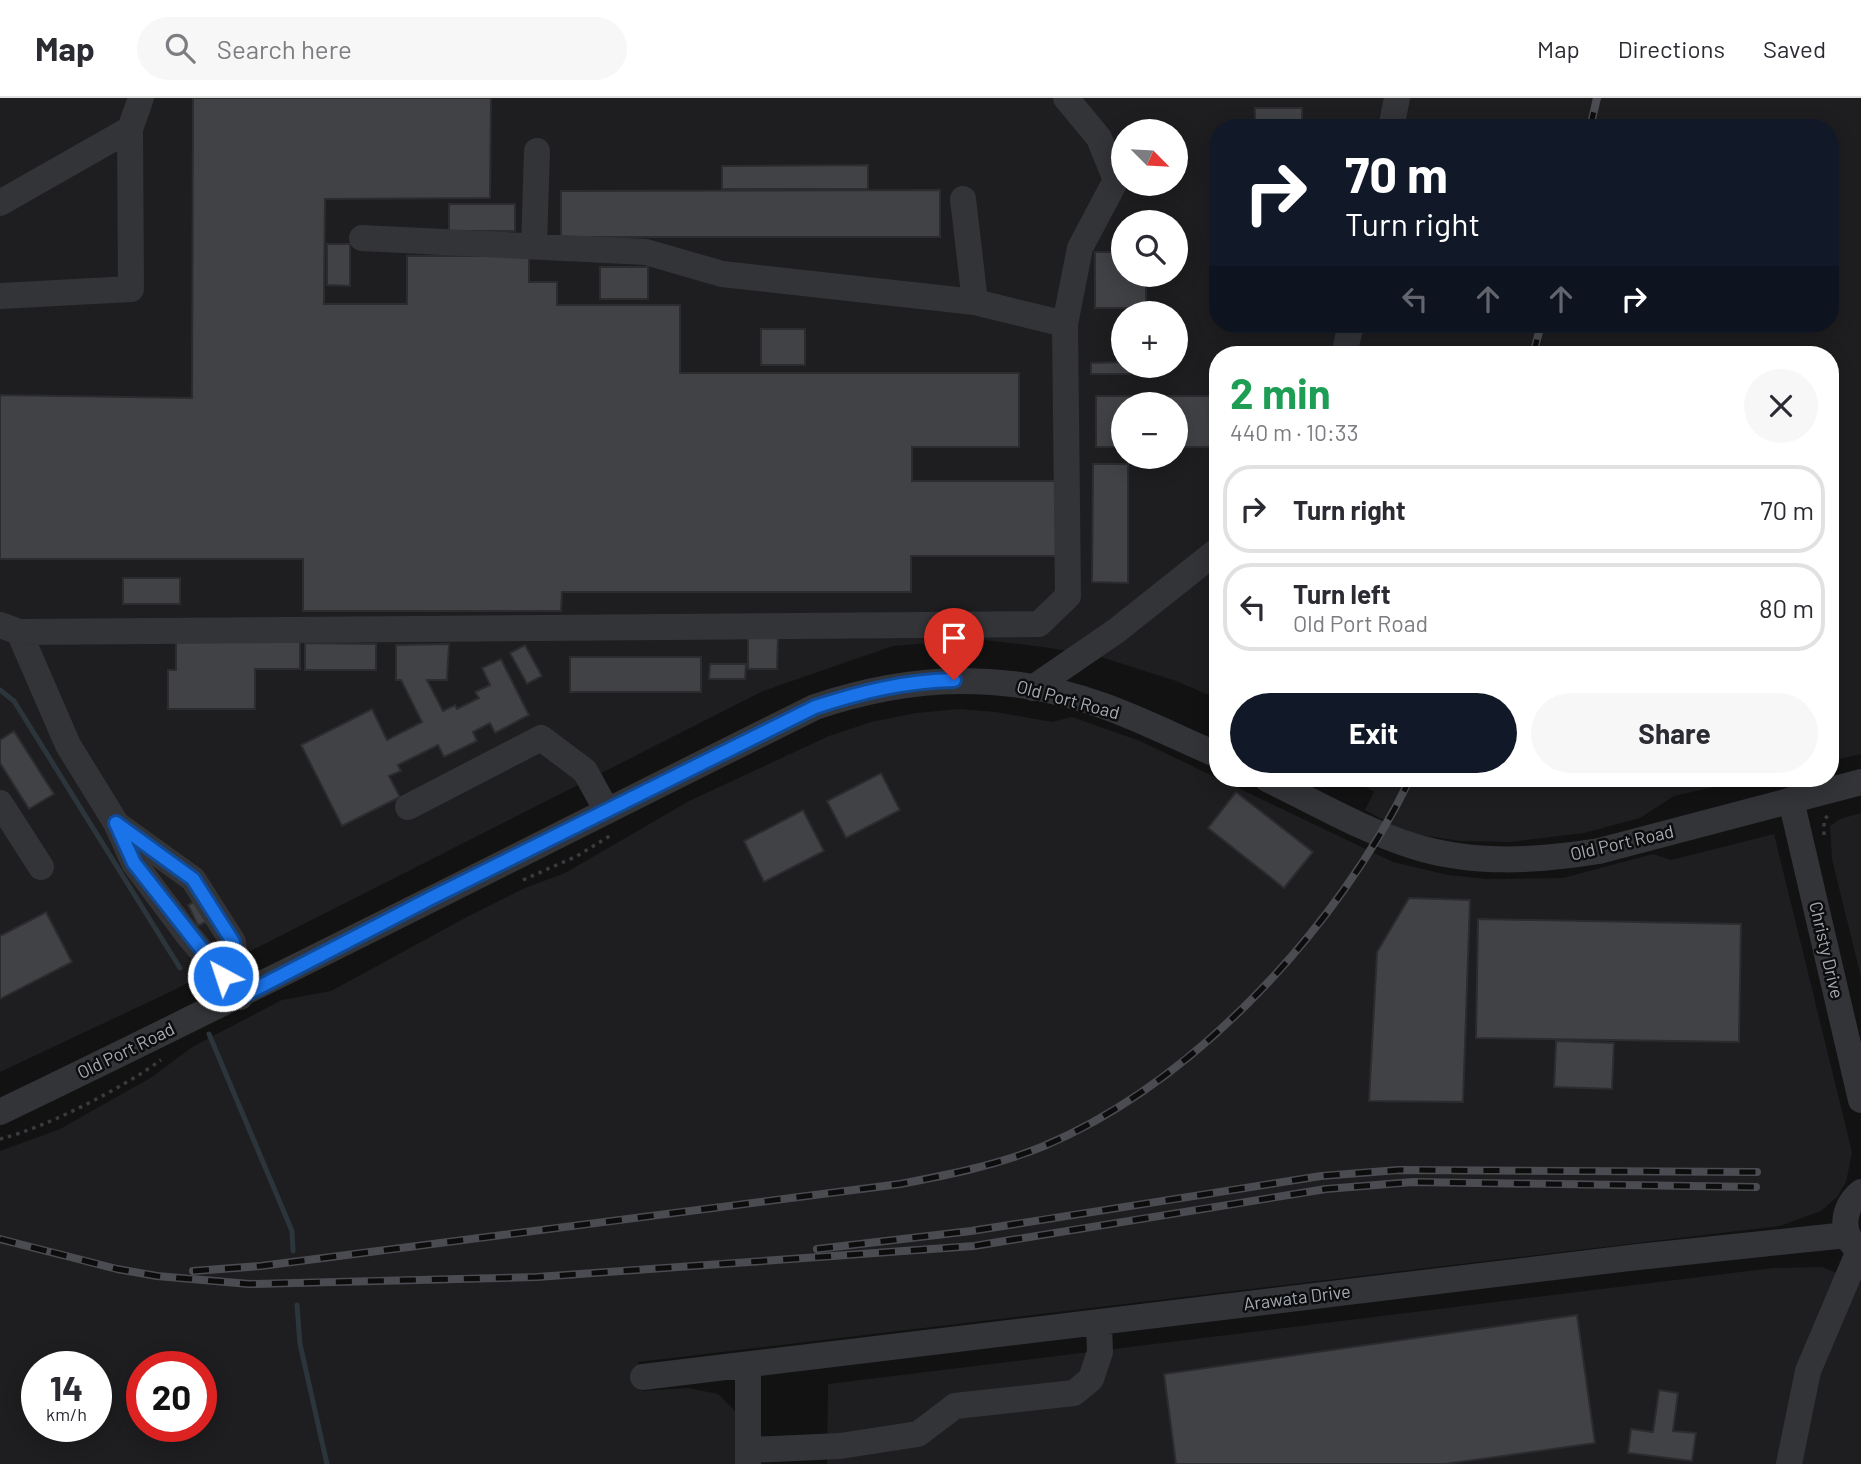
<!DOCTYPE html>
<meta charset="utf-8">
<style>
body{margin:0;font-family:Barlow,sans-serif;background:#f7f7f7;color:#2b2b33;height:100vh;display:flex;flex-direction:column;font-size:26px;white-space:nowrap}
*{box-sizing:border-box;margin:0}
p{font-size:23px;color:#7c7c81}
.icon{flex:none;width:38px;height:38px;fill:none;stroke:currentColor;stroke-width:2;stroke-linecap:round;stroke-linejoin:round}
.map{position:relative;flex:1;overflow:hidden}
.panel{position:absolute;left:1209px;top:248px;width:630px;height:441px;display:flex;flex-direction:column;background:#fff;border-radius:28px;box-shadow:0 4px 18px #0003}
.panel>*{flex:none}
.banner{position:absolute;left:1209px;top:21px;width:630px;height:214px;border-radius:28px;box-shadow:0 4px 18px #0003;background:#111827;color:#fff;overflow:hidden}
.needle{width:46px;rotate:114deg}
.tools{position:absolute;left:1111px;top:21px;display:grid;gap:14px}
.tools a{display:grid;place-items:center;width:77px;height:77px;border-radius:50%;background:#fff;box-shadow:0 4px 18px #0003;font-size:35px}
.speed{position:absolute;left:21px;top:1253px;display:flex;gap:14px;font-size:35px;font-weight:700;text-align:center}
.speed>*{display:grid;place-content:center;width:91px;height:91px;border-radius:50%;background:#fff;box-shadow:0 4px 18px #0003;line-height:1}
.speed small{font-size:18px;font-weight:400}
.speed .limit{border:10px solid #d22;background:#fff;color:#111}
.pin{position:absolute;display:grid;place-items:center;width:60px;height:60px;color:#fff;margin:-72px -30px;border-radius:50% 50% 50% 0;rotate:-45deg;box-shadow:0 0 7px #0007}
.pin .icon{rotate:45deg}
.me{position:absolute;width:77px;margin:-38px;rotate:320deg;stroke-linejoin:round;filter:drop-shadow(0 0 5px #0008)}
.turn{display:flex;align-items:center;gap:24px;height:147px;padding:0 21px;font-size:32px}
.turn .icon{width:91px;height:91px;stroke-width:2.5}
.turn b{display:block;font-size:49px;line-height:60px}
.lanes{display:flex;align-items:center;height:66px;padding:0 21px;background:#0003;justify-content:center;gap:35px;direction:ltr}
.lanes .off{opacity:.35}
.round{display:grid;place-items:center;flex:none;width:74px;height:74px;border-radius:37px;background:#f7f7f7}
.headline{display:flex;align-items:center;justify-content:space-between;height:119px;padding:0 21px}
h1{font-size:42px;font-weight:700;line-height:52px;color:#1e9e55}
.button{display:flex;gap:14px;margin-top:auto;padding:14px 21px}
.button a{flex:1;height:80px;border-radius:42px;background:#111827;color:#fff;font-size:28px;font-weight:700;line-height:80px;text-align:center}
.button a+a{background:#f7f7f7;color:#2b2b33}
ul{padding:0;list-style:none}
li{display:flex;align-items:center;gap:21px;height:88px;margin:0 14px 10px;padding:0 7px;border:4px solid #e1e1e2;border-radius:28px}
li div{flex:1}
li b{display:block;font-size:26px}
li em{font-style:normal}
header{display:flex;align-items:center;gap:42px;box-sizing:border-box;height:98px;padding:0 35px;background:#fff;border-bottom:2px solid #e1e1e2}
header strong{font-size:33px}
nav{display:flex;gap:38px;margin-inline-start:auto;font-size:24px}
.search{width:490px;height:63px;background:#f7f7f7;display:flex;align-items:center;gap:18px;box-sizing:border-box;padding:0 24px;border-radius:38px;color:#7c7c81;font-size:26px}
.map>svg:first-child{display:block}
</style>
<header>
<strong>Map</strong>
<div class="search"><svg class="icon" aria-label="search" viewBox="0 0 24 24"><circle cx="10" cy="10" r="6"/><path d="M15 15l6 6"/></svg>Search here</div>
<nav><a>Map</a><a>Directions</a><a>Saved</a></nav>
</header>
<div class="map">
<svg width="1861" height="1366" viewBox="0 0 1861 1366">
<rect width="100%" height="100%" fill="#121213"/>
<path fill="#1e1e20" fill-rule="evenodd" d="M0,0H1861V656L1831,663L1830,257H1218V601L1176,583L1101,559L1044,549L975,541L893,548L763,593L170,894L0,974ZM1218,30H1830V226H1218ZM1124,33H1176V86H1124ZM1124,124H1176V177H1124ZM1124,215H1176V268H1124ZM1124,306H1176V359H1124Z
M959,611L996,614L1052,624L1072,619L1140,643L1393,764L1448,777L1487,781L1563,780L1653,756L1671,762L1774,736L1852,1054L1846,1084L1837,1099L1821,1113L1780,1128L638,1264L642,1293L688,1290L718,1296L736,1314L739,1366H0V1053L60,1031L152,979L192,949L282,902L331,893L465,820L525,790L565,775L689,703L829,638L871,624L916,615ZM37,1269H96V1328H37ZM142,1269H201V1328H142Z
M1353,681H1750L1674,698L1640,720L1584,735L1510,744L1460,743L1415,736L1396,729L1365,712L1374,694Z
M1861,715V879L1832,761L1830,728L1840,721Z
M1822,1169L1861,1185V1366H827L828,1286L1773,1170Z"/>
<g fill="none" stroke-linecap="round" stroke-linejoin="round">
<path stroke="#2c353b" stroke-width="5" d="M0,592L14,603L180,870
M209,936L292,1133L293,1153
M297,1207L300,1246L327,1366"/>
</g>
<path fill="#414246" stroke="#2c2c2f" stroke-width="2" d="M193,0H491L490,100L325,101L324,206H407V158H529V184H557V207H680V275H1019V349H912V383H1059V458H911V494H562L561,513H303V461H0V297L192,300Z
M1255,10H1302V30H1255Z
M868,67V91H722V68Z
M940,92V139H561V93Z
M449,106H515V133H449Z
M327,146H350V188L327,187Z
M1095,154H1124V177H1146V210H1095Z
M600,169H648V201H600Z
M761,231H805V267H761Z
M1124,264V268H1135V276H1091V265Z
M1096,298H1211V349H1176V306H1124V349H1096Z
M1093,366H1128V485L1092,484Z
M123,480H180V506H123Z
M748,539L778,540L777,571H748Z
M176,543H300V571H255V611H168V572H176Z
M305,545L376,546V572H305Z
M449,546L447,582H427L443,613L455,607L457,611L479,600L475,594L490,587L482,570L501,561L529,617L495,635L490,625L473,634L477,643L444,659L438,647L398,667L401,673L389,678L400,699L342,728L301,647L372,611L387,642L422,624L401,582H396V547Z
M525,547L542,578L527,586L510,555Z
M570,559H701V594H570Z
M710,566H746L745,581H709Z
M14,633L54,696L29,711L0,665V642Z
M881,675L900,712L846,740L827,703Z
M1236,694L1313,754L1284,790L1208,730Z
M803,712L824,753L764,784L744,743Z
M1409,800L1470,802L1463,1004L1369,1003L1377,854Z
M199,801L210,822L198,828L188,807Z
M46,814L72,864L0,901V838Z
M1478,821L1741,826L1739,944L1476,940Z
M1556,943L1614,945L1612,991L1554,989Z
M1577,1217L1595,1345L1445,1366H1176L1164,1276Z
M1659,1292L1678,1295L1673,1333L1696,1335L1692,1363L1628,1355L1631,1331L1653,1334Z"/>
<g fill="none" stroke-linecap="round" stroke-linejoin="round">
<path stroke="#393b3f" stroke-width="3.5" stroke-dasharray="3.5 5" stroke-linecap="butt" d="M1824,737V722L1830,715
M523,782L577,758L613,736
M0,1041C47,1029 121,991 161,962"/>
<path stroke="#333438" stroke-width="26" d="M1391,30L1397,0
M130,31L141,0
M963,101L975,204
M0,105L130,31L131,191L0,198
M534,148L537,53
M1065,226L1080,150L1116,82L1099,40L1066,0
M1344,257L1351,226
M0,527L19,534L68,647L116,725L134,765L188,837L240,899
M19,534L1039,526L1068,498L1065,226L975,204L722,176L646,154L362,140
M1033,590L1116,533L1218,452
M1267,681C1313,703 1364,733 1413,748C1473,767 1537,763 1599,753L1861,684
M1791,702L1861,1002
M0,705L41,769
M408,709L541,640L585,673L607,713
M118,727L193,781L233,844L240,899
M0,1014C273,883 543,744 815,609C913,576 1006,573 1104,608C1143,622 1180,641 1218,657
M1857,1151C1839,1133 1843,1109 1861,1094
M643,1279L1638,1159L1847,1137
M748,1352L840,1348L918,1336L955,1308L1074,1295L1091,1281L1100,1254L1099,1224
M748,1366V1268
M1789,1366L1808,1273L1859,1153"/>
<defs>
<path id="rail" d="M1590,30L1597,0
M1533,257L1541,226
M0,1141L62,1157
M817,1151L971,1133L1321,1078L1399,1072L1757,1074
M51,1154L117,1171L157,1178L249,1186L537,1179L974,1148L1326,1091L1413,1084L1756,1089
M193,1173L261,1168L900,1086C948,1077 998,1067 1044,1048C1197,983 1338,829 1410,681"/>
</defs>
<use href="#rail" stroke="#4b4c51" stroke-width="8"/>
<use href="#rail" stroke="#0d0d0e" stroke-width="5" stroke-dasharray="16" stroke-linecap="butt"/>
</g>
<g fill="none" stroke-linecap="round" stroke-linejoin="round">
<defs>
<path id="route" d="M223,878L134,765L116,725L193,781L233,844L240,899L431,800L815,609C861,594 905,583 954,582"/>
</defs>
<use href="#route" stroke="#114b97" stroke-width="18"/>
<use href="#route" stroke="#1a73e8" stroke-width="12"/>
</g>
<g text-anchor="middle" stroke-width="5" stroke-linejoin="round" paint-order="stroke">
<g font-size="18" fill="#a5aab3" stroke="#0d0d0e">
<text transform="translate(1068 602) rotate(15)" y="6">Old Port Road</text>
<text transform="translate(1622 745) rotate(-13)" y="6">Old Port Road</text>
<text transform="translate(1826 852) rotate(77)" y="6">Christy Drive</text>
<text transform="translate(126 953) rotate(-26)" y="6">Old Port Road</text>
<text transform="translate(1297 1200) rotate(-7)" y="6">Arawata Drive</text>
</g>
</g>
</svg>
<div class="tools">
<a><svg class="needle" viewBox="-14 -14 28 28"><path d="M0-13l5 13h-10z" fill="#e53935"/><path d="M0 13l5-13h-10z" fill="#7c7c81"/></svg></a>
<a><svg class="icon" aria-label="search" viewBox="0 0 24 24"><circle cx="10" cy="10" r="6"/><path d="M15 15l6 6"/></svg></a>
<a>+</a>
<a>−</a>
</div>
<div class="speed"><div>14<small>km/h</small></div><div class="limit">20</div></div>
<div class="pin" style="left:954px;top:582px;background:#d93025"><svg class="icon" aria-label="arrive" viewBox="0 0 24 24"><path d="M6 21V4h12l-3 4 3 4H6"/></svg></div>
<svg class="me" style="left:223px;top:878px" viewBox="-20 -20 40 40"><circle r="17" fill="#1a73e8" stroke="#fff" stroke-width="3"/><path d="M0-11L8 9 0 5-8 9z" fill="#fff"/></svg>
<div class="banner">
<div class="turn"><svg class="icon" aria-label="right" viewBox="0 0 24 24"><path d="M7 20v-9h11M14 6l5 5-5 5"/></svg><div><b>70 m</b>Turn right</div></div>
<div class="lanes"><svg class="icon off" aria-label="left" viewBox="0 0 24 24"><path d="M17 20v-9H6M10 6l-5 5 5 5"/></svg><svg class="icon off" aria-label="ahead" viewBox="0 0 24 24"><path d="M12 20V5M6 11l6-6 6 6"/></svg><svg class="icon off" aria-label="ahead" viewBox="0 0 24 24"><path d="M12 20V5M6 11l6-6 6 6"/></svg><svg class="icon" aria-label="right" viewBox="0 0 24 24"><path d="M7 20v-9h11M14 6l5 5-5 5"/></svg></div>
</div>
<section class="panel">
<div class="headline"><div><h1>2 min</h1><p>440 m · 10:33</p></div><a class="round"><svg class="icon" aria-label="close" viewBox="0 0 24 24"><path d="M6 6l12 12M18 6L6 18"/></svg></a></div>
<ul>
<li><svg class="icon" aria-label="right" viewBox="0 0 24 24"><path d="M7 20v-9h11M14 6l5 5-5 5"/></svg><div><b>Turn right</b></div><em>70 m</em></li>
<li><svg class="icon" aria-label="left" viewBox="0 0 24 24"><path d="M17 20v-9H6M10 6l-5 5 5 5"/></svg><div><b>Turn left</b><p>Old Port Road</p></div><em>80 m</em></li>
</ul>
<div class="button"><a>Exit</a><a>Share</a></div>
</section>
</div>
